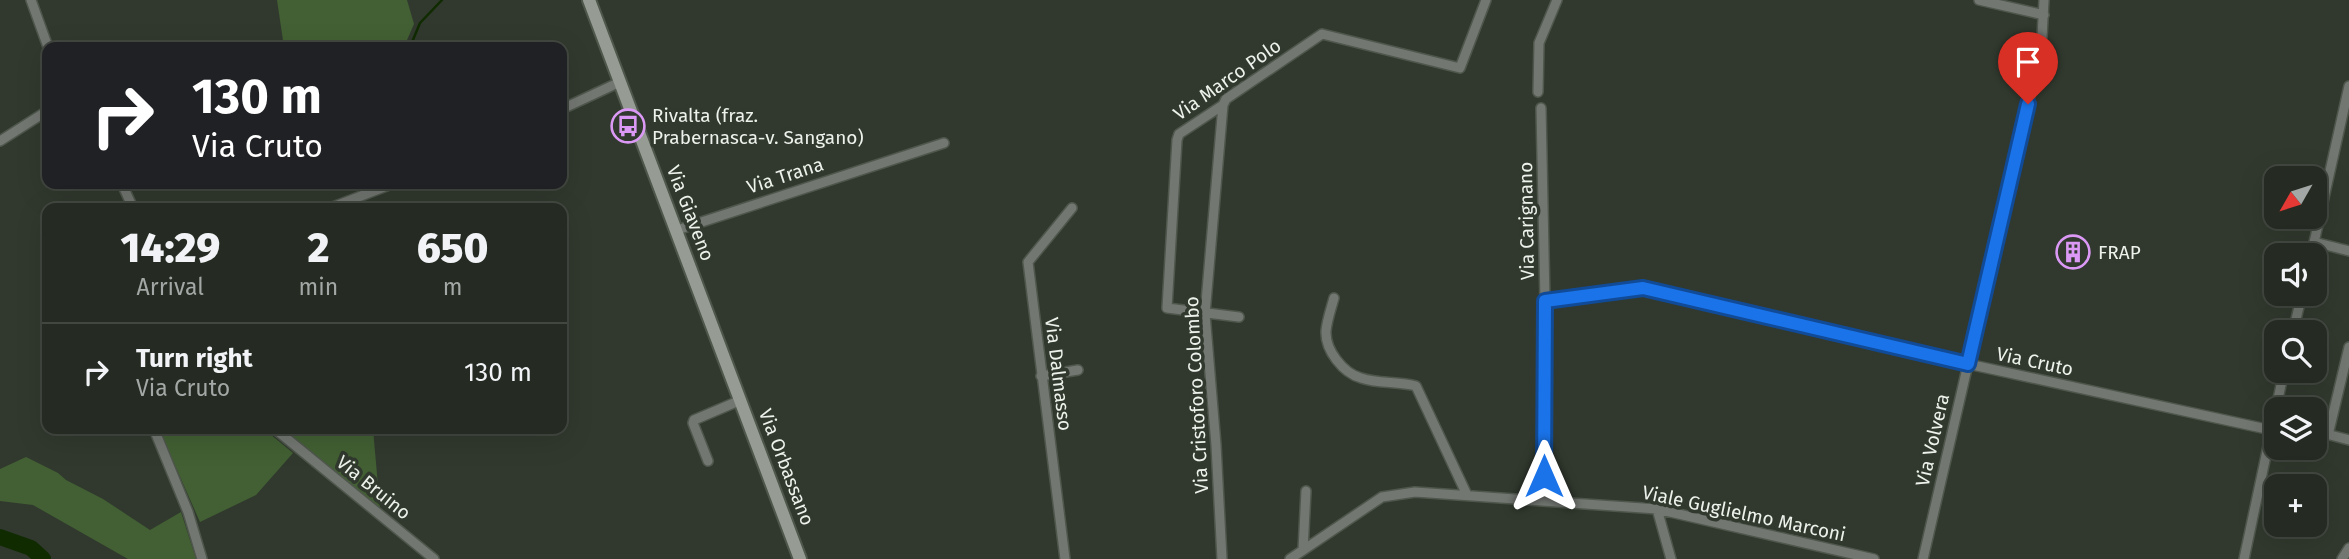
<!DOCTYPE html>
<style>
body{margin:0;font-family:"Fira Sans",sans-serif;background:#2d332a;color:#f1f3f6;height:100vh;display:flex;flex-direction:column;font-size:26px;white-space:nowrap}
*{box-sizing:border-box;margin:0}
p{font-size:23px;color:#a3a7a5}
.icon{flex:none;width:38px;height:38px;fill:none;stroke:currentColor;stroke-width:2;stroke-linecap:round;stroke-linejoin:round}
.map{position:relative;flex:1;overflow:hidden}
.side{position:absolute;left:42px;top:203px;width:525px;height:231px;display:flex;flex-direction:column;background:#252b22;border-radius:14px;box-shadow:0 7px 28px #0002,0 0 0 2px #424740}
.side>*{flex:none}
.hud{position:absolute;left:42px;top:42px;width:525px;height:147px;border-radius:14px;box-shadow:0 7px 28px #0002,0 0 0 2px #424740;background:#202124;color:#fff;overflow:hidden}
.needle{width:46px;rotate:231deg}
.fabs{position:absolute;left:2264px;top:166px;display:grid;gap:14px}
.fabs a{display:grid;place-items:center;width:63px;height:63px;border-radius:14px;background:#252b22;box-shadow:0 7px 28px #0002,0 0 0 2px #424740;font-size:35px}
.pin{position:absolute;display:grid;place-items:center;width:60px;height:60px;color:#fff;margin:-72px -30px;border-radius:50% 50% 50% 0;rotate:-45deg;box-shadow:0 0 7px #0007}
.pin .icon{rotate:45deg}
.me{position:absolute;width:77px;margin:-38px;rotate:0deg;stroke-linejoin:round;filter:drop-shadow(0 0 5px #0008)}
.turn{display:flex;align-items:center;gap:24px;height:147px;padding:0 35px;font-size:32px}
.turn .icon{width:91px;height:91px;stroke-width:2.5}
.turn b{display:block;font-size:49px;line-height:60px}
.eta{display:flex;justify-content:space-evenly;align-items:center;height:119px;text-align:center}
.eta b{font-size:42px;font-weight:800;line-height:49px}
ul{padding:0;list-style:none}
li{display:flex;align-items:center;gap:21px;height:98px;padding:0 35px;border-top:2px solid #424740}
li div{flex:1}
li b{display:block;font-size:26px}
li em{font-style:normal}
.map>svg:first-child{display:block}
</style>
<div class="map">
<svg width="2349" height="559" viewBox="0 0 2349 559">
<rect width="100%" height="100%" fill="#31392e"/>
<path fill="#426033" d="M277,0H407L414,24L404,47H284Z
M159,429H264L293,453L256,495L200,522Z
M281,429H373L380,508Z
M26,457L58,473L66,480L103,499L150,530L181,512L196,559H128L33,505L0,501V469Z"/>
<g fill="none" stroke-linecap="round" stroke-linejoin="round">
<path stroke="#102b00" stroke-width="2.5" d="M410,47L420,23L442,0"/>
<path stroke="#102b00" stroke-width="16" d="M0,537L31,548L43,559"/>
<defs>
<path id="street" d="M31,0L48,47
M1979,0L2044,15
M1538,92L1539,43L1557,0
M1541,108L1545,301L1543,501
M562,109L620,82
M0,141L47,111
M122,184L133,208
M330,208L392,184
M677,230L944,143
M2314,242L2349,251
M2311,256L2349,86
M1334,298C1331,309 1327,320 1326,331C1325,350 1343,373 1361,378C1378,384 1398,381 1416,386L1467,495
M1545,301L1643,288L1968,364L2271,430
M1239,317L1167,308L1177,140L1179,134L1223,105L1226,99L1322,34L1460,68L1486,0
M2293,332L2302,294
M1041,376L1078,370
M154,429L188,512L202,559
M275,429L434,559
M2315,431L2349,440
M2328,435L2349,347
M708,461L693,423L694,420L741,400
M1657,509L1671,559
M1303,550L1306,491
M1065,559L1028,262L1072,208
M1222,559L1216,445L1205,314L1223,105
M1290,559L1382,497L1415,492L1657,509L1874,559
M1923,559L2034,78L2042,37L2044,0
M2244,559L2284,371
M2342,559L2349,548"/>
<path id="secondary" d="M589,0L800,559"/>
</defs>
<use href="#street" stroke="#4f574c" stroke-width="12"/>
<use href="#secondary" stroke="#4f574c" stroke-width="16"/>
<use href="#street" stroke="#737772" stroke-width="9"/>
<use href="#secondary" stroke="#969c93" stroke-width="12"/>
</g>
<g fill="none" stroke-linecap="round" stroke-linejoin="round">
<defs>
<path id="route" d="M1544,476L1545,301L1643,288L1968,364L2028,104"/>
</defs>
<use href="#route" stroke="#114b97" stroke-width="18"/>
<use href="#route" stroke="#1a73e8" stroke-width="12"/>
</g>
<defs>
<symbol id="bus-ring" viewBox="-11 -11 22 22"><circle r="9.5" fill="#31392e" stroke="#db99f5" stroke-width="1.5"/><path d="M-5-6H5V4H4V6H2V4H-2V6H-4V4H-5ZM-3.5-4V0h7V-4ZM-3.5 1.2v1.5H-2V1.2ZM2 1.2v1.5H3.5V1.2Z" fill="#db99f5"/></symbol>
<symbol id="building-ring" viewBox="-11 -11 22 22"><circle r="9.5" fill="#31392e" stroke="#db99f5" stroke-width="1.5"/><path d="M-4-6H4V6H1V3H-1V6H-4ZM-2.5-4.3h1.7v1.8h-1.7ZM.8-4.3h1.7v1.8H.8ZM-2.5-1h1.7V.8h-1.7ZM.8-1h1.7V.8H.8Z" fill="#db99f5"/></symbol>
</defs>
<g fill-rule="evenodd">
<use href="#bus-ring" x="609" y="107" width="38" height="38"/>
<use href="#building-ring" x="2054" y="233" width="38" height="38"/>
</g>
<g text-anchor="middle" stroke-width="7" stroke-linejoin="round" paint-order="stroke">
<g font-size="19" fill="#edf2eb" stroke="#31392e">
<text transform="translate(1227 79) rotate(-35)" y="7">Via Marco Polo</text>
<text transform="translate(785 175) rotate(-18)" y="7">Via Trana</text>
<text transform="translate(691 213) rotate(69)" y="7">Via Giaveno</text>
<text transform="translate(1526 221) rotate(-91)" y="7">Via Carignano</text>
<text transform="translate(2035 361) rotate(12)" y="7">Via Cruto</text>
<text transform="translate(1059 374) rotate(83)" y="7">Via Dalmasso</text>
<text transform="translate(1196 395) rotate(-93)" y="7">Via Cristoforo Colombo</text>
<text transform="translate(1932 440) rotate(-77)" y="7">Via Volvera</text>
<text transform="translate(787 467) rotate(69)" y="7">Via Orbassano</text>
<text transform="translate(374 487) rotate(39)" y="7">Via Bruino</text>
<text transform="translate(1744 513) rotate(12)" y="7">Viale Guglielmo Marconi</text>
</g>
<g font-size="19" fill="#edf2eb" stroke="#31392e" text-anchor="start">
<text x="652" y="122">Rivalta (fraz.<tspan x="652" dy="22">Prabernasca-v. Sangano)</tspan></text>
<text x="2098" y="259">FRAP</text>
</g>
</g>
</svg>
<div class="fabs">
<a><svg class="needle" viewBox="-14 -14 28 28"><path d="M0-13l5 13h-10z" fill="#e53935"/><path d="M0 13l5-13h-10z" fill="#a3a7a5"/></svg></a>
<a><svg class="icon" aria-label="sound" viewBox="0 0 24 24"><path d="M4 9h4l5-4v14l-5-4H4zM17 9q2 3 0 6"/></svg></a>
<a><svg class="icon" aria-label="search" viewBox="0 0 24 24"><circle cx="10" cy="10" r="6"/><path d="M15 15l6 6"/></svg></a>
<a><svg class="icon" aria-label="layers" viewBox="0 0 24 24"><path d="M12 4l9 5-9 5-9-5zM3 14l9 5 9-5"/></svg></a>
<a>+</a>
</div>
<div class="pin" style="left:2028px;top:104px;background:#d93025"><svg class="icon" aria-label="arrive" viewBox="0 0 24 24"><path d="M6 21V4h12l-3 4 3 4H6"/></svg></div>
<svg class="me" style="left:1544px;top:476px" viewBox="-20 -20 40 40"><path d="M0-17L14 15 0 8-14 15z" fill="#1a73e8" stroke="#fff" stroke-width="4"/></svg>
<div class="hud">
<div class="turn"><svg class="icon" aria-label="right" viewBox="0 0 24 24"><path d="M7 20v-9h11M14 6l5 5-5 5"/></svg><div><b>130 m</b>Via Cruto</div></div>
</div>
<section class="side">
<div class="eta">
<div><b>14:29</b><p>Arrival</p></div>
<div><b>2</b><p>min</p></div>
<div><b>650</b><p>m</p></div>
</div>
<ul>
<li><svg class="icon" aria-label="right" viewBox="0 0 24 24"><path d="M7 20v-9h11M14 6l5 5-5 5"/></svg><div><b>Turn right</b><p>Via Cruto</p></div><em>130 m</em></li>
</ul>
</section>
</div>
